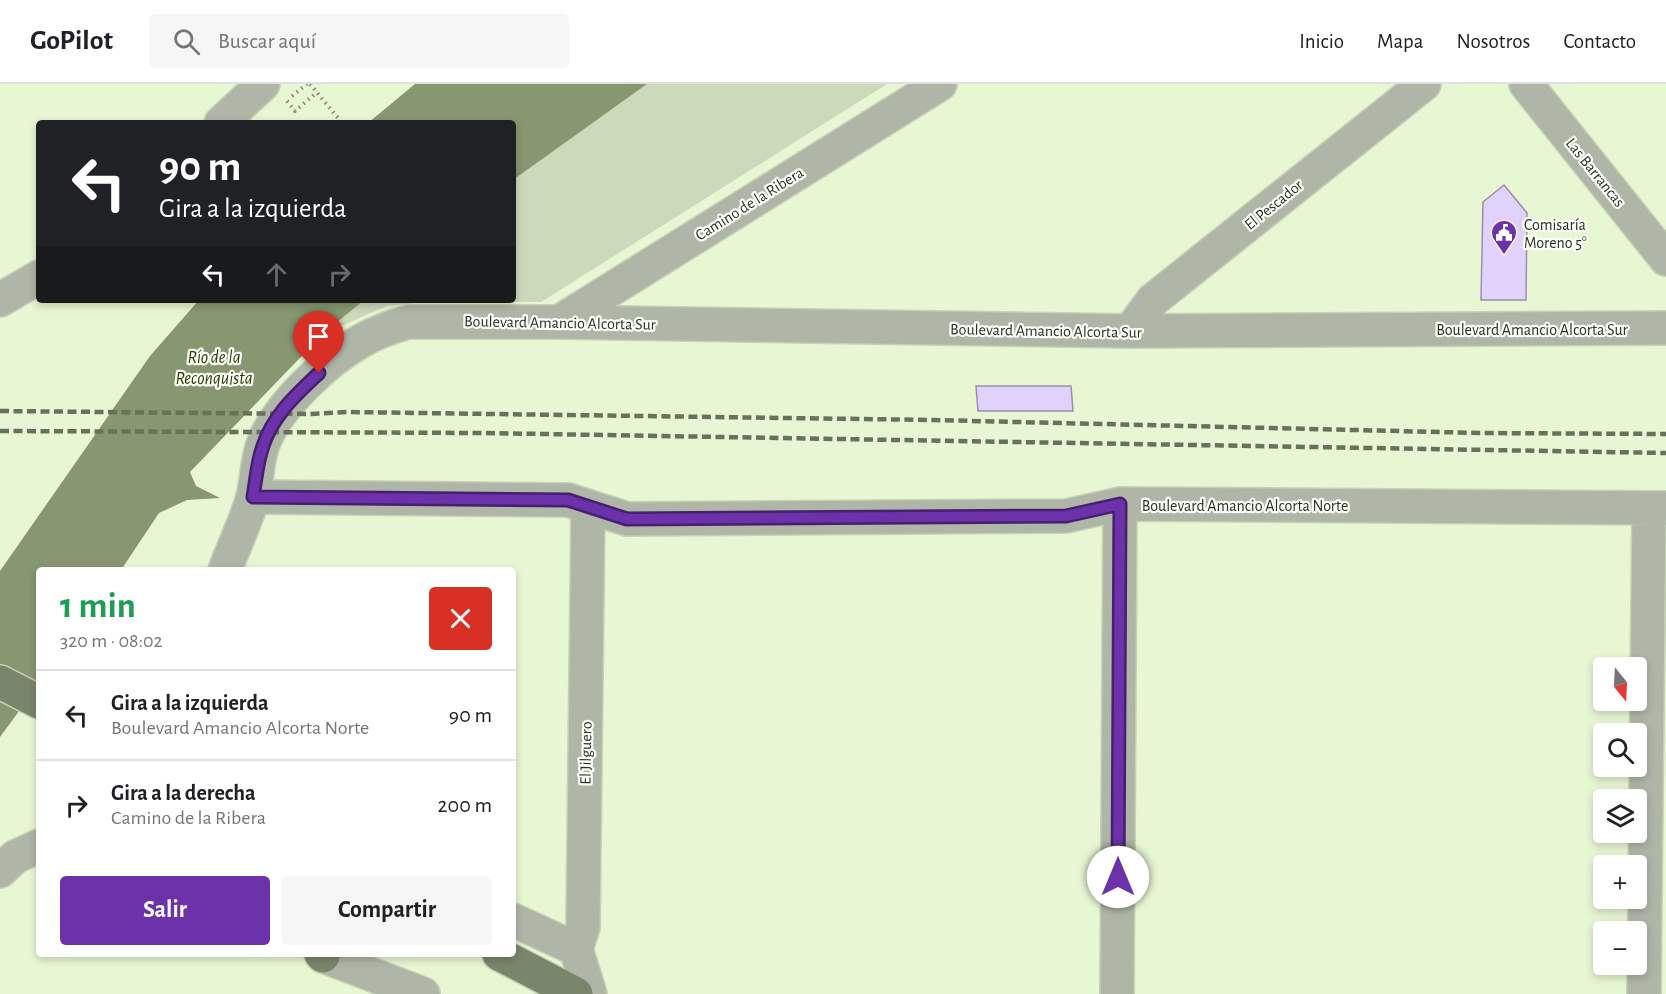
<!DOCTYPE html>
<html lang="es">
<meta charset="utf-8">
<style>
body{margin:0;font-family:"Alegreya Sans",sans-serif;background:#f6f6f6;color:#202124;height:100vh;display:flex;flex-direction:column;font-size:22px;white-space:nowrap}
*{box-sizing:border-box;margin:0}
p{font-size:20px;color:#757577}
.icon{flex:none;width:33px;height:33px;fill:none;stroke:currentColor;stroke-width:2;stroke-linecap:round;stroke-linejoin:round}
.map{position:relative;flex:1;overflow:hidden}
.panel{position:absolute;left:36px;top:483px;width:480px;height:390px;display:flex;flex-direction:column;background:#fff;border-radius:6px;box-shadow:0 3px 9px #0003}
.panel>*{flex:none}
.guide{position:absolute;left:36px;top:36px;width:480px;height:183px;border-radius:6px;box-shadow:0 3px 9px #0003;background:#202124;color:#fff;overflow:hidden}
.needle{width:39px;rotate:162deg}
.buttons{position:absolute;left:1593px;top:573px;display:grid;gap:12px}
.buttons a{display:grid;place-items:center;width:54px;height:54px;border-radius:6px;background:#fff;box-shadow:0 3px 9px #0003;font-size:30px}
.pin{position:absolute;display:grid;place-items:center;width:51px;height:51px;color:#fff;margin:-62px -26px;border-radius:50% 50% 50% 0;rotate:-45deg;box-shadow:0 0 6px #0007}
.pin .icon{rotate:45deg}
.me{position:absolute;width:66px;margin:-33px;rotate:0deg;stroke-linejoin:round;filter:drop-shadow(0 0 4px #0008)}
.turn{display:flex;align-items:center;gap:21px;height:126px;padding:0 24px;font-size:27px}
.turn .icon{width:78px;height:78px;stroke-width:2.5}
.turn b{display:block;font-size:42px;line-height:51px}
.lanes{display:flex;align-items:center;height:57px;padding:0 24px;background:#0003;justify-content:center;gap:30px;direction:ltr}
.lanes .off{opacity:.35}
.round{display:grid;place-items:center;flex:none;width:63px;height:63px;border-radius:6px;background:#f6f6f6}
.overview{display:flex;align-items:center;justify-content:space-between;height:102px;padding:0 24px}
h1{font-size:36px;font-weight:700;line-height:45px;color:#1e9e55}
.cta{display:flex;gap:12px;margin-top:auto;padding:12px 24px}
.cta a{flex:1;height:69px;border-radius:6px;background:#6c32a9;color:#fff;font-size:24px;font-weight:700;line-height:69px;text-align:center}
.cta a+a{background:#f6f6f6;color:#202124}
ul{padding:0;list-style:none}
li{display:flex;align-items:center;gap:18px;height:90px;padding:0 24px;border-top:2px solid #e0e0e0}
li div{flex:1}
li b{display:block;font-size:22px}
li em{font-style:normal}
header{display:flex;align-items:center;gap:36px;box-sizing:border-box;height:84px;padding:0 30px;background:#fff;border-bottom:2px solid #e0e0e0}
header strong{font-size:28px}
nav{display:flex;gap:33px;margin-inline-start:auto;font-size:21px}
.search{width:420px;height:54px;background:#f6f6f6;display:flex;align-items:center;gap:15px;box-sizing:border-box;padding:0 21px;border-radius:6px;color:#757577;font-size:22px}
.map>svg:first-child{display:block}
</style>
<header>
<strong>GoPilot</strong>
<div class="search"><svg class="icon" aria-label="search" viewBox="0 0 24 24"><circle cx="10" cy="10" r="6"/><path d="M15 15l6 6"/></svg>Buscar aquí</div>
<nav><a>Inicio</a><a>Mapa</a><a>Nosotros</a><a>Contacto</a></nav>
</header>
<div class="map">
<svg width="1666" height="910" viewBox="0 0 1666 910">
<rect width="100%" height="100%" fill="#e7f6d3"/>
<path fill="#ccd9bb" d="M647,0H887L541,218L434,217L387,222L323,250L364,216H513V96Z"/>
<path fill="#879771" d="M415,0H647L513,96V39H368Z
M199,216H364L323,250L190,388L196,402L220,414L187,416L159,429L121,486H39V600L0,653V487L150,272Z"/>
<path fill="#e1d2fb" stroke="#9a8eaf" stroke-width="1.5" d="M1504,101L1527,129L1526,216H1481L1483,118Z
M976,302H1071L1073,327H978Z"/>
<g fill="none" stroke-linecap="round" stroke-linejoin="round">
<defs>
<path id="minor" d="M1526,0L1666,175
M221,39L263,0
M0,216L39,193
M559,238L1130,247L1666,244
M1130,247L1153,216L1424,0
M253,413L568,416L627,435L1066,432L1120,420L1666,424
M0,787L15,773L39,762
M576,865L583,843L588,424
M1117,910L1120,420
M1644,910L1649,424"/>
<path id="tertiary" d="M225,486C234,462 246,437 253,413C257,396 257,379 262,363C275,324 326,277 361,257C376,248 391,243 408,238H559L940,0
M513,836L576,865L590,910
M323,872L423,910"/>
<path id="primary" d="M0,598L39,618
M321,870L323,872
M499,870L576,910"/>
</defs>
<use href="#minor" stroke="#c5d3b3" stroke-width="36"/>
<use href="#tertiary" stroke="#c5d3b3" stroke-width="36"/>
<use href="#primary" stroke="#c5d3b3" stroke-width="36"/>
<path stroke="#808b73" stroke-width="4" stroke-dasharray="1.5 4.5" stroke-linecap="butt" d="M310,0L342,39
M292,12L307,0
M287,17L295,27L316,9"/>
<use href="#minor" stroke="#afb6a7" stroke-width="33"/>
<use href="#tertiary" stroke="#afb6a7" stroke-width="33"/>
<use href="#primary" stroke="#7a866b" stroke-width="33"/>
<path stroke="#68715c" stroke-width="4.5" stroke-dasharray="9 4.5" stroke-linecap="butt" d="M0,327L310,330L347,328L933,336L1481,349L1666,350
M0,347L484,349L1666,369"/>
</g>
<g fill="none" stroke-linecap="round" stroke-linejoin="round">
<defs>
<path id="route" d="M319,289C296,311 273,331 263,362C257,378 256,396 253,413L568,416L627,435L1066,432L1120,420L1118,793"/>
</defs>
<use href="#route" stroke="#46206e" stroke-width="15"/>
<use href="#route" stroke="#6c32a9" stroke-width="10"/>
</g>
<defs>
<symbol id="civic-pin" viewBox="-11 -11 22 30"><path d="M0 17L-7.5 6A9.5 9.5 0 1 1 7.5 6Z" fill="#6c32a9" stroke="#fbfef7"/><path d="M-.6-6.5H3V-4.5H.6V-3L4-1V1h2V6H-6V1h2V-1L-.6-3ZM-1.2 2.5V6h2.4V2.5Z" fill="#fff"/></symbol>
</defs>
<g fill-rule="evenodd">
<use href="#civic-pin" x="1489" y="134" width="30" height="40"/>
</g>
<g text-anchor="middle" stroke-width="4.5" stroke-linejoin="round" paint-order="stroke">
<g font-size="16" fill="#2b3123" stroke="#fbfef7">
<text transform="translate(1596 88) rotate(51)" y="6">Las Barrancas</text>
<text transform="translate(749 119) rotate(-32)" y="6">Camino de la Ribera</text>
<text transform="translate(1273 120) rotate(-39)" y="6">El Pescador</text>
<text transform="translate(560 238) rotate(1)" y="6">Boulevard Amancio Alcorta Sur</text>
<text x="1532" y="251">Boulevard Amancio Alcorta Sur</text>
<text transform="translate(1046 246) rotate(1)" y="6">Boulevard Amancio Alcorta Sur</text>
<text x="1245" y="427">Boulevard Amancio Alcorta Norte</text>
<text transform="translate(585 669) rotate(-89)" y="6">El Jilguero</text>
</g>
<g font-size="16" fill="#2b3123" stroke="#fbfef7" text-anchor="start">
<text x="1524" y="146">Comisaría<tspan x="1524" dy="18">Moreno 5°</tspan></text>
</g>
<g font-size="18" font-style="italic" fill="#2b3e00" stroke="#fbfef7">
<text x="214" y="279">Río de la<tspan x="214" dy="21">Reconquista</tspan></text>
</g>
</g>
</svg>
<div class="buttons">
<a><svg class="needle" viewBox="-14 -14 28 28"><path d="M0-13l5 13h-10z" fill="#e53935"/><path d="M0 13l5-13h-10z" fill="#757577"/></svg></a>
<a><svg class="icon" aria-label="search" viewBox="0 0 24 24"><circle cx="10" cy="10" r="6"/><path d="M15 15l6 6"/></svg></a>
<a><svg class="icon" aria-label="layers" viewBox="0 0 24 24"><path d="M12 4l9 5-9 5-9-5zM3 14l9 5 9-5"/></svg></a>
<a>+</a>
<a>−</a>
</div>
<div class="pin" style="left:319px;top:289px;background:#d93025"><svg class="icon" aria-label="arrive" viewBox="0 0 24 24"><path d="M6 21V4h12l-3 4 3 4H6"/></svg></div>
<svg class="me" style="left:1118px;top:793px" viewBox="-20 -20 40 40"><circle r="19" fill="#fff"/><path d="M0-13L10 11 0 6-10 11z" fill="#6c32a9"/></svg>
<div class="guide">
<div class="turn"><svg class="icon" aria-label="left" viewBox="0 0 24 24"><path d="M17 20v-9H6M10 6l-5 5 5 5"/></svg><div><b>90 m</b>Gira a la izquierda</div></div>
<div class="lanes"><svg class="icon" aria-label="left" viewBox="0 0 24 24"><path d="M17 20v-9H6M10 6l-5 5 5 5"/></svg><svg class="icon off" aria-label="ahead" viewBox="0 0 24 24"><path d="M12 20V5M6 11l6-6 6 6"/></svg><svg class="icon off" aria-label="right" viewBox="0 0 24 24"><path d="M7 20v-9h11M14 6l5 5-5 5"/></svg></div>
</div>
<section class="panel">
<div class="overview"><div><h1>1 min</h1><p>320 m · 08:02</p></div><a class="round" style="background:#d93025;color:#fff"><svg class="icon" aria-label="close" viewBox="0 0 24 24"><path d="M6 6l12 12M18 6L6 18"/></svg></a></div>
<ul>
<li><svg class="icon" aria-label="left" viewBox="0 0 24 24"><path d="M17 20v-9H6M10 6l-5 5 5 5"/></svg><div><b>Gira a la izquierda</b><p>Boulevard Amancio Alcorta Norte</p></div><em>90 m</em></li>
<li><svg class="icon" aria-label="right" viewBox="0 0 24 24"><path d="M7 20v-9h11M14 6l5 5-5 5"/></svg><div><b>Gira a la derecha</b><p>Camino de la Ribera</p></div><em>200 m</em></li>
</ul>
<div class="cta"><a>Salir</a><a>Compartir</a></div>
</section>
</div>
